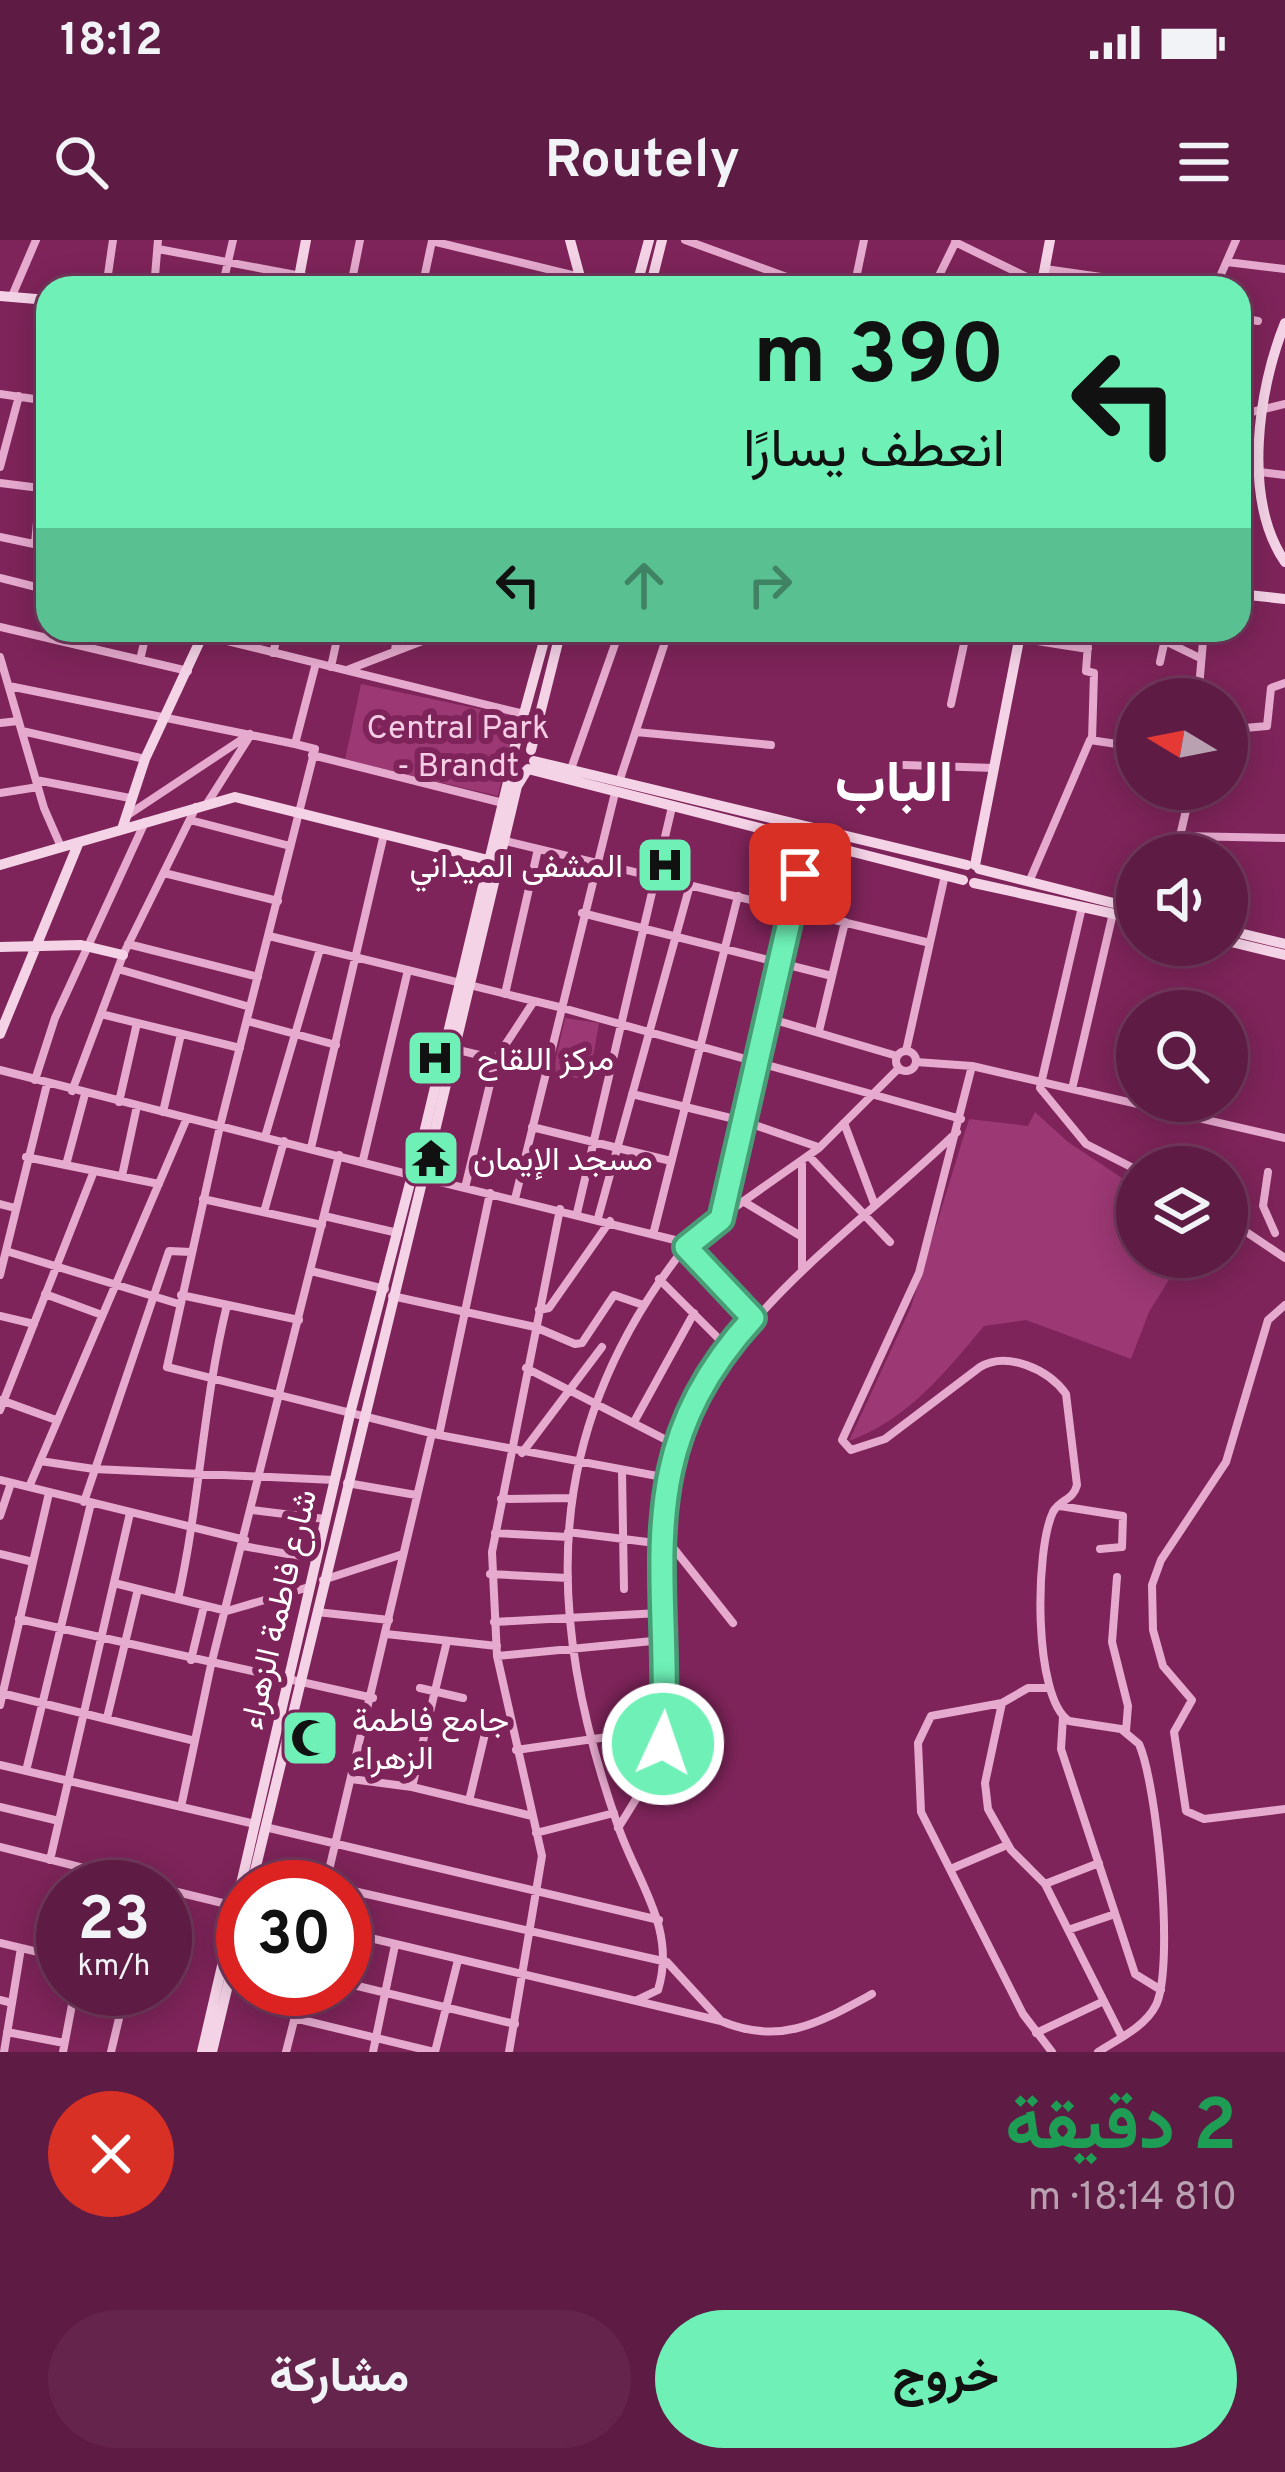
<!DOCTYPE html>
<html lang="ar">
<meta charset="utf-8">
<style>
body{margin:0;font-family:Overpass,Vazirmatn,sans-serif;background:#64244b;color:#f1f3f6;direction:rtl;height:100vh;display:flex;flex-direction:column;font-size:45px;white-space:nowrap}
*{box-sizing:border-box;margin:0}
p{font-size:39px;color:#b9a1b2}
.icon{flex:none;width:66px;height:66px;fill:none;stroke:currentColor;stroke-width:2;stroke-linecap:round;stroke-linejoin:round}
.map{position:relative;height:1812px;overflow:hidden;direction:ltr}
.side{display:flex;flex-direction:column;background:#5e1b44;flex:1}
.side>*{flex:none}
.top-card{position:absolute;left:36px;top:36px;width:1215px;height:366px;border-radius:36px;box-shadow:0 6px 30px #0003,0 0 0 3px #73395d;direction:rtl;background:#6ef0b6;color:#111;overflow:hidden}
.needle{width:78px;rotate:280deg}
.tools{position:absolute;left:1116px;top:438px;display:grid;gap:24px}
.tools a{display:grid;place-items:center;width:132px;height:132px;border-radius:50%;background:#5e1b44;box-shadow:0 6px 30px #0003,0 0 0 3px #73395d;font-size:60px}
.speed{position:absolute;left:36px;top:1620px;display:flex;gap:24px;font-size:60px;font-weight:700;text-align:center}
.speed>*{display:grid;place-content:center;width:156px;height:156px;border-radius:50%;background:#5e1b44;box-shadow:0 6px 30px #0003,0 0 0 3px #73395d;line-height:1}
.speed small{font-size:30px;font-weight:400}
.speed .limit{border:18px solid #d22;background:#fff;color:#111}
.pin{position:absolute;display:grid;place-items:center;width:102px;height:102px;color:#fff;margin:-51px;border-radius:24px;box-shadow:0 6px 18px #0006}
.me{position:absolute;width:132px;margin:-66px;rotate:3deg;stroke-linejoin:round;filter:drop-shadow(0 0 9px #0008)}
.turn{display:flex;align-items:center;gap:42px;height:252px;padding:0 48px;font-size:54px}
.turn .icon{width:156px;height:156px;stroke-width:2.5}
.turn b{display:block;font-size:84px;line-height:102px}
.lanes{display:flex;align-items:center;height:114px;padding:0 48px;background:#0003;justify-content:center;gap:60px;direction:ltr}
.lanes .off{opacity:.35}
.round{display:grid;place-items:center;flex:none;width:126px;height:126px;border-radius:63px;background:#64244b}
.head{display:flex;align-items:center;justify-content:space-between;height:204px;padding:0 48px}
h1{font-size:72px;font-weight:700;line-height:90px;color:#1e9e55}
.primary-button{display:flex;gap:24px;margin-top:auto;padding:24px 48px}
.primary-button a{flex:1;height:138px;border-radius:72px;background:#6ef0b6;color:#111;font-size:48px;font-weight:700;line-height:138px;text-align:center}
.primary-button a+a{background:#64244b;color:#f1f3f6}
.status{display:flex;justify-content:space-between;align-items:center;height:84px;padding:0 60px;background:#5e1b44;direction:ltr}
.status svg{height:33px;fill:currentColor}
header{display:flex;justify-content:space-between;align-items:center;height:156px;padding:0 48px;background:#5e1b44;font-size:54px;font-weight:700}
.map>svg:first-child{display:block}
</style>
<div class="status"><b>18:12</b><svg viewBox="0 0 49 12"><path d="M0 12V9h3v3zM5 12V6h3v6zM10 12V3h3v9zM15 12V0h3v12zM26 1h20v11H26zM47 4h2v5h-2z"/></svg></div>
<header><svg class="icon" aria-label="menu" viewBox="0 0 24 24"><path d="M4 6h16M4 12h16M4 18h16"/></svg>Routely<svg class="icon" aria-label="search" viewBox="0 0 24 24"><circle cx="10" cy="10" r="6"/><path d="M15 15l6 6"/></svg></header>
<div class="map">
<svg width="1285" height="1812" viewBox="0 0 1285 1812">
<rect width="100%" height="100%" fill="#7e245a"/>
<path fill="#9c3874" d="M361,444L517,477L498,556L345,520Z
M565,778L599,783L589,842L553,831Z
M1035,872L1068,902L1137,948V1017H1183L1149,1072L1131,1119L1026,1080L984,1086C945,1133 907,1180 849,1201L911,1067L969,879L1028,886Z"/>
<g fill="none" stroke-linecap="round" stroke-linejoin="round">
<path stroke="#e6aace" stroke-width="8" d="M685,0L817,48
M432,1L580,37
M955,2L1041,44
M158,9L365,48
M1227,22L1285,29
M1045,29L1101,37
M351,45L360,0
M106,48L113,0
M154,48L158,0
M222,48L233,0
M422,48L432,1
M854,48L864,0
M933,48L956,1
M1215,48L1236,0
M12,56L36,0
M1239,78L1258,81
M0,154L48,161
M1239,175L1285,164
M0,227L19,156
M1260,232L1285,235
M0,243L40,248
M0,297L48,307
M35,304L48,160
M0,338L48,350
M0,387L188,431
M966,390L1088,409
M1089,390L1086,431L1094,433L1092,500
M203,395L524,474
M1165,401L1200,418
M395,410L398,390
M273,413L279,390
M0,417L44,568L61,607
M140,420L147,390
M1160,422L1167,390
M316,423L295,504L315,509L220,886L167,1127L439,1195L668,1238
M331,427L339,390
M347,430L451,390
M9,446L295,504
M1198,459L1204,390
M951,464L967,390
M0,483L18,481
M1234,489L1267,486L1271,448L1285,443
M22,491L145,519
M636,492L771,505
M312,515L503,563
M904,525L994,528
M571,529L620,390
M36,540L130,558
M619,542L669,390
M0,553L38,547
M208,562L248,499
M128,575L250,494
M190,580L290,606
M1180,596L1191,549
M501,600L926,702
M1176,615L1180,596L1285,598
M164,633L278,661
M1029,642L1090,500L1137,507
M1082,667L1040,848L1086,904L1137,930
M582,673L832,736
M269,696L559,767L961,879
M128,704L258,737
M118,729L250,767
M505,754L538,609
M534,761L496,819L544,832
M101,774L240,808
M768,778L897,816
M247,781L336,805
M819,791L845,682
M454,809L496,819L465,948
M896 821a10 10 0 1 1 20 0a10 10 0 1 1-20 0Z
M906,811L945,635
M916,822L972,826L1285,898
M972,826L919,1033L842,1200L851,1210L885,1199L980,1127C1007,1111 1048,1129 1066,1154L1077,1245C1073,1261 1060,1259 1053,1272C1035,1309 1033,1458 1069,1481L1121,1489L1139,1504C1157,1544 1175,1726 1156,1765C1145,1787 1118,1799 1098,1812
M0,830L411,935
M35,840L55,778L145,582
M1072,849L1113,673
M72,851L123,715L196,567
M632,854L743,881L818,907
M119,862L137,783
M163,872L181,794
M844,883L874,963
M532,887L671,921
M265,897L320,709
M311,908L384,594
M809,916L890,1002
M26,917L159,944
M363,920L408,730
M802,923V1028
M66,925L85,854
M1268,932L1263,966L1275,993
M122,936L137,866
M424,938L679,1001
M203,959L322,985
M515,959L615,553
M746,963L799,995
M0,964L15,968
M264,972L284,901
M577,973L672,567
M324,976L398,993
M598,978L690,645
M721,979L807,600
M1227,979L1285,1018
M654,991L738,656
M687,1001L819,908L899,828
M686,1007L753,1078
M6,1011L179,1064
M311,1031L385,1049
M0,1035L47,844
M659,1039L728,1108
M45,1054L102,1075
M181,1055L299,1080
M392,1056L535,1087L575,1104L582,1103L614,1055L643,1065
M1285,1065L1268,1080L1226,1222L1161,1320L1152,1345L1153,1390L1163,1426L1192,1460L1174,1492L1186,1571L1204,1579L1285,1569
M539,1070L549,1068L610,981
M0,1076L34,1084
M526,1128L678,1206
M1,1160L56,1180
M0,1170L94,931
M634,1182L694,1073
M439,1195L490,953
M522,1213L602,1107
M40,1221L94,1229L334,1240
M622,1232L624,1349
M0,1240L245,1300
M347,1243L416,1255
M29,1247L187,878
M501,1259L571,1258
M84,1262L169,1011L191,1012
M1060,1266L1123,1276L1122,1307L1100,1309
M252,1270L325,1279
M0,1276L11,1243
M568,1292L671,1305L733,1383
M495,1293L568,1297
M243,1306L316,1319
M0,1314L33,1322
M490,1334L568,1338
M1117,1337L1112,1402L1128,1466L1126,1491
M323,1340L403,1314
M114,1343L227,1371L309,1347
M178,1359C200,1261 203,1162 227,1065
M317,1372L389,1380
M19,1379L373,1458
M494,1382L659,1373
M386,1394L497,1406
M498,1416L663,1400
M191,1420L204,1366
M420,1448L463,1458
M1048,1448H1028L1002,1463L931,1476L918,1503L921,1572L1023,1774L1052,1812
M1,1453L195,1501
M1002,1463L985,1543L988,1569L1011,1610L1045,1644L1122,1797
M0,1465L49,1253
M1063,1477L1061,1509L1135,1734L1161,1750
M107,1478L138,1349
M516,1510L664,1489
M0,1525L255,1584
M26,1531L91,1263
M351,1539L412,1547L532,1576
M412,1547L447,1401
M469,1561L488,1481
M0,1567L59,1581
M181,1567L211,1425L339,915
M265,1587L659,1680
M618,1588C634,1562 652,1536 661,1508C684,1439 650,1345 661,1271C688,1095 839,1006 957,892
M536,1593L614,1573
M0,1607L159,1647
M50,1620L130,1273
M953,1628L1007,1605
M256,1629L667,1722L721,1781L345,1692
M1045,1644L1099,1623
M94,1647L97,1631
M325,1647L432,1193
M165,1649L243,1668
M1068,1690L1115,1674
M0,1703L63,1718
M345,1743L515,1784
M0,1760L12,1763
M637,1760L658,1750C677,1689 637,1642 618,1586C543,1372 541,1189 686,1006
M294,1778L434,1812
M721,1781C780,1806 819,1783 872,1754
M7,1792L64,1803
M1036,1793L1104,1761
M4,1812L21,1708
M63,1812L75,1749
M111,1812L126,1749
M286,1812L302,1749
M373,1812L395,1705
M435,1812L458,1720
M509,1812L542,1616L497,1416L492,1312L560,969"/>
<path stroke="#f5d3e7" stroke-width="10" d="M570,0L583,48
M297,48L306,0
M636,48L649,0
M650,48L662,0
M1041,48L1050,0
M0,56L48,60
M1285,83C1258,149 1242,259 1285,322
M1239,354L1285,359
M514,510L547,390
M531,510L561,390
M534,521L967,625
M528,529L963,640
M122,589L145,519L205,390
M0,625L235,557L500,623
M975,625L1021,390
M979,629L1137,669
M974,643L1137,679
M1227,690L1285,704
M1227,701L1285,715
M0,707L81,705L123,715
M0,794L79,602
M415,931L512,525
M424,937L517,546L527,530
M251,1647L422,942
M202,1812L351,1170L411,939
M212,1812L243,1682"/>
</g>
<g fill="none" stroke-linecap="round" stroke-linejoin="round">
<defs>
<path id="route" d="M663,1504C673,1338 624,1219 753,1078L686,1007L721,979L800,634"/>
</defs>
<use href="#route" stroke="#489c76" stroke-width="30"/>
<use href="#route" stroke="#6ef0b6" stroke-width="21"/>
</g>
<defs>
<symbol id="hospital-square" viewBox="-11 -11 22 22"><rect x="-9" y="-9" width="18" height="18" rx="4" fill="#6ef0b6" stroke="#7e245a"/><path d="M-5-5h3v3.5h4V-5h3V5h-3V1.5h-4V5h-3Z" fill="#111"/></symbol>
<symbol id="temple-square" viewBox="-11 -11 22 22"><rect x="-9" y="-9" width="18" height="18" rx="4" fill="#6ef0b6" stroke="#7e245a"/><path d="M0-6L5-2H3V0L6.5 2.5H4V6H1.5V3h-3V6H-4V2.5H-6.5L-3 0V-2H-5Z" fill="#111"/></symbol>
<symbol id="mosque-square" viewBox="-11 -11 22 22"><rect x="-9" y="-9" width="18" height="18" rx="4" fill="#6ef0b6" stroke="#7e245a"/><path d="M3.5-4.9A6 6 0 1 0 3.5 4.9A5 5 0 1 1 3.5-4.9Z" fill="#111"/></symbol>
</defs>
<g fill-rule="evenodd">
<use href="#hospital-square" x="632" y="592" width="66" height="66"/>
<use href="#hospital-square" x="402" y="785" width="66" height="66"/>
<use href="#temple-square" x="398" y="885" width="66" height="66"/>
<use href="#mosque-square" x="277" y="1465" width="66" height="66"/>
</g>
<g text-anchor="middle" stroke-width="12" stroke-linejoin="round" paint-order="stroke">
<g font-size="33" fill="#f5cde5" stroke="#7e245a">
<text x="458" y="498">Central Park<tspan x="458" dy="38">- Brandt</tspan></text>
</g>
<g font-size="33" fill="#fff" stroke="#7e245a" text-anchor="start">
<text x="623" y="637" text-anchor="end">المشفى الميداني</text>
<text x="477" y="830">مركز اللقاح</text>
<text x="473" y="930">مسجد الإيمان</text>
<text x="352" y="1491">جامع فاطمة<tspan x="352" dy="38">الزهراء</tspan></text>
</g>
<g font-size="33" fill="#fff" stroke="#7e245a">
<text transform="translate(277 1369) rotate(-77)" y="12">شارع فاطمة الزهراء</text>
</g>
<g font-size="57" font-weight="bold" fill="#fff" stroke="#7e245a">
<text x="894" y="561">الباب</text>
</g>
</g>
</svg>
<div class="tools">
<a><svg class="needle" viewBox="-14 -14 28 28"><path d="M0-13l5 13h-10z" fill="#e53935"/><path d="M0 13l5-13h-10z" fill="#b9a1b2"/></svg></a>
<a><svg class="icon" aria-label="sound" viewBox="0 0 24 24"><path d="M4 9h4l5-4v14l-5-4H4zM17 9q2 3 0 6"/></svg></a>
<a><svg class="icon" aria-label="search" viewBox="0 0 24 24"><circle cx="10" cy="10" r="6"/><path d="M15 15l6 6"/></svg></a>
<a><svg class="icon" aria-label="layers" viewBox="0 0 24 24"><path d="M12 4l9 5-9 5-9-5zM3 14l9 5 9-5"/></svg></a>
</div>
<div class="speed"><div>23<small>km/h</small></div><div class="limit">30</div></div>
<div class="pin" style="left:800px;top:634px;background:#d93025"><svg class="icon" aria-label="arrive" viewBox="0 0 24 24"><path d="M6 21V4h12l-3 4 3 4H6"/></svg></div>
<svg class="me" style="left:663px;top:1504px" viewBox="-20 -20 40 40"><circle r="17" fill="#6ef0b6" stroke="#fff" stroke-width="3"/><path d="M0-11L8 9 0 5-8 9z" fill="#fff"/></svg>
<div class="top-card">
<div class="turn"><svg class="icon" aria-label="left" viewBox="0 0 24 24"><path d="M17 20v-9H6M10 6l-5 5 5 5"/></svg><div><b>390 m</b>انعطف يسارًا</div></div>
<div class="lanes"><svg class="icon" aria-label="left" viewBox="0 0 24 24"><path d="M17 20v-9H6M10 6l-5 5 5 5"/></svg><svg class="icon off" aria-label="ahead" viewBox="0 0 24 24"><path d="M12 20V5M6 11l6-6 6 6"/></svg><svg class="icon off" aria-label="right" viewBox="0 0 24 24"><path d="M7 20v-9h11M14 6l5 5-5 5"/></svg></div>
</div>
</div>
<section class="side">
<div class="head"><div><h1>2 دقيقة</h1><p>810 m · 18:14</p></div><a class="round" style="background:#d93025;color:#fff"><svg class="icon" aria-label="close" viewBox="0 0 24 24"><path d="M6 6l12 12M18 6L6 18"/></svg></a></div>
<div class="primary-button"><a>خروج</a><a>مشاركة</a></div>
</section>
